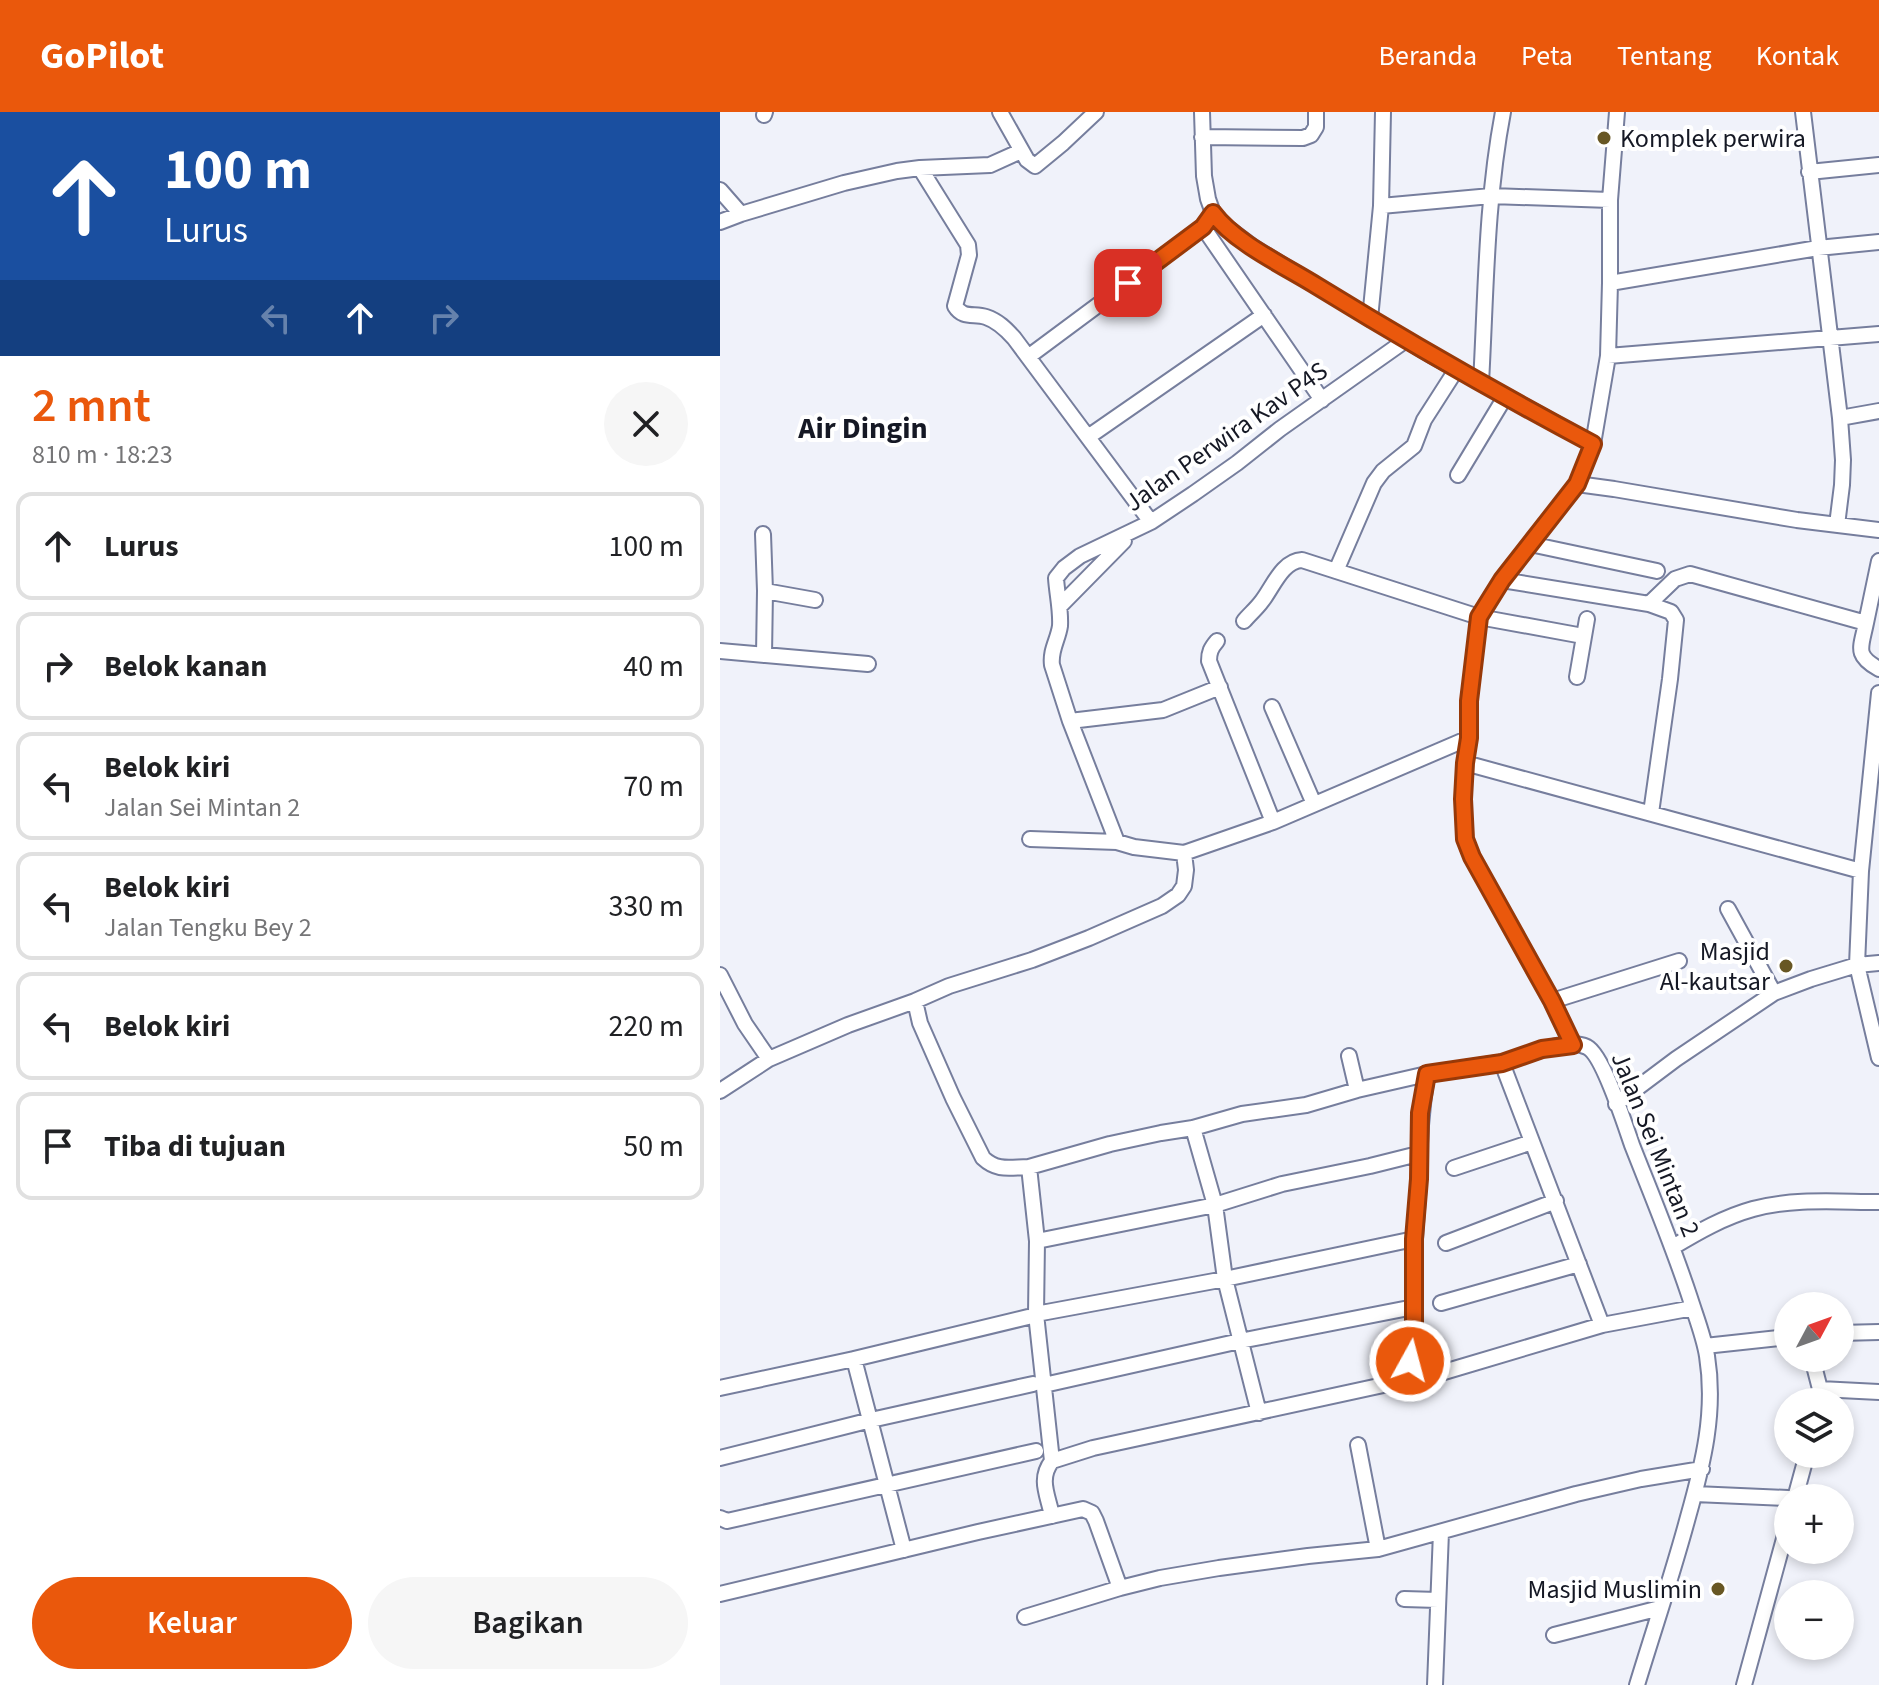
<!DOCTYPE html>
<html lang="id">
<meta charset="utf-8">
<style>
body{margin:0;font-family:"Source Sans 3",sans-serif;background:#f6f6f6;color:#202124;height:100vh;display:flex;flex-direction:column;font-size:30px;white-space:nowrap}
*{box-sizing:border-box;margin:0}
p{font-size:26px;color:#757577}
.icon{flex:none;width:44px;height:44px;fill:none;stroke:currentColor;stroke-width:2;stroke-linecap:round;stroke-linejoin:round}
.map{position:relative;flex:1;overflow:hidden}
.panel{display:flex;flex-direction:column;background:#fff;width:720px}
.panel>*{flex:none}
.guide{background:#1a4fa0;color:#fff;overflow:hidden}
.needle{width:52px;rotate:49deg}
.buttons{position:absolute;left:1054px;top:1180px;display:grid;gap:16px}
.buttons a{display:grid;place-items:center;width:80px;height:80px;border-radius:50%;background:#fff;box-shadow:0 4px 12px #0003;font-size:40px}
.pin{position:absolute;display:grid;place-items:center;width:68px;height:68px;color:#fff;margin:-34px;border-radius:16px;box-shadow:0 4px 12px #0006}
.me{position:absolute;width:88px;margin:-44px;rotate:7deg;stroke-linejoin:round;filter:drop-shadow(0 0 6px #0008)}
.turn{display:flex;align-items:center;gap:28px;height:168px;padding:0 32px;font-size:36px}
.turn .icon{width:104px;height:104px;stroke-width:2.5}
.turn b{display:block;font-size:56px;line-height:68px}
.lanes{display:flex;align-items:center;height:76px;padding:0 32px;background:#0003;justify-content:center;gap:40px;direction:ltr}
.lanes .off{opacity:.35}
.round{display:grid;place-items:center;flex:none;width:84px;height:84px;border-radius:42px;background:#f6f6f6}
.head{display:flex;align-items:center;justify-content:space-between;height:136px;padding:0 32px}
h1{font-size:48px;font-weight:600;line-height:60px;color:#ea580c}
.action{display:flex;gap:16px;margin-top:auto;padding:16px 32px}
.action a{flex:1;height:92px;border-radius:48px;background:#ea580c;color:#fff;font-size:32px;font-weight:600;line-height:92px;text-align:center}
.action a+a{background:#f6f6f6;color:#202124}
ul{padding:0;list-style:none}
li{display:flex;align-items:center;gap:24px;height:108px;margin:0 16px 12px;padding:0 16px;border:4px solid #e0e0e0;border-radius:16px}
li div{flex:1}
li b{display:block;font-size:30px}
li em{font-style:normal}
header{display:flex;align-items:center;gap:48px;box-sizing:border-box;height:112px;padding:0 40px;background:#ea580c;color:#fff}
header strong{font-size:38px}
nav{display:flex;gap:44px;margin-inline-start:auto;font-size:28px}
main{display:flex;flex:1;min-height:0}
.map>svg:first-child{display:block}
</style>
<header>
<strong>GoPilot</strong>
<nav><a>Beranda</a><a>Peta</a><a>Tentang</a><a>Kontak</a></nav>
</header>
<main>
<section class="panel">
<div class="guide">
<div class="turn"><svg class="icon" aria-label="ahead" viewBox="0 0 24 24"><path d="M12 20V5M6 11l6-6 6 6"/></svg><div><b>100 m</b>Lurus</div></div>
<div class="lanes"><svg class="icon off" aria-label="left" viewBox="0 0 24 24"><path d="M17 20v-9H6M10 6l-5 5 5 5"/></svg><svg class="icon" aria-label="ahead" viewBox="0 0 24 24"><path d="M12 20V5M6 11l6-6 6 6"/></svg><svg class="icon off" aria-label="right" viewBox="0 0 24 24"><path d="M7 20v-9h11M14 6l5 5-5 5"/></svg></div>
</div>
<div class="head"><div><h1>2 mnt</h1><p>810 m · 18:23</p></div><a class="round"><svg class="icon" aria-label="close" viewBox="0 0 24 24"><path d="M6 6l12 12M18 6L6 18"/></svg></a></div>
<ul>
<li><svg class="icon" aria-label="ahead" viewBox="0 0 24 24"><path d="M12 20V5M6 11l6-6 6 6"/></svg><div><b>Lurus</b></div><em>100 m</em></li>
<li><svg class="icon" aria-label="right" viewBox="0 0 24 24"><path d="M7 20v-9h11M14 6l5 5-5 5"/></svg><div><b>Belok kanan</b></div><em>40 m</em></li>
<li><svg class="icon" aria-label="left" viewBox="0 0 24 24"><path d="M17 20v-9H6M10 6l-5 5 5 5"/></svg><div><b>Belok kiri</b><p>Jalan Sei Mintan 2</p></div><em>70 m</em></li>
<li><svg class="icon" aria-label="left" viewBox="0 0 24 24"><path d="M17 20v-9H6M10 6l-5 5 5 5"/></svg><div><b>Belok kiri</b><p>Jalan Tengku Bey 2</p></div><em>330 m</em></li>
<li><svg class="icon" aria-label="left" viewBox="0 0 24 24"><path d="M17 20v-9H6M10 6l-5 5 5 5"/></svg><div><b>Belok kiri</b></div><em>220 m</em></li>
<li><svg class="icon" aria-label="arrive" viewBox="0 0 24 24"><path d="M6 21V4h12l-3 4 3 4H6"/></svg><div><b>Tiba di tujuan</b></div><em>50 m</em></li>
</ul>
<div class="action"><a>Keluar</a><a>Bagikan</a></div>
</section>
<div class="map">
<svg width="1159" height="1573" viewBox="0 0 1159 1573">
<rect width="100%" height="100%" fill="#f0f2fa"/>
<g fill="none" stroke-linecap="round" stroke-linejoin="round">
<defs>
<path id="minor" d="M280,0L307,48L315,54L343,31L376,0
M482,0L484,64L488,87L493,101L501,111L533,135L711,243L873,332
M1083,0L1120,306L1123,348L1122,373L1117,413
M44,3L45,0
M482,25L583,26L591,23L596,15V0
M200,56L248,133L249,143L235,194C243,207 254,201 266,205C278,209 286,217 294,226L431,410
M1089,60L1159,53
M0,78L21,102
M661,94L771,84L890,88
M493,101L483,115L602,288
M0,110L21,102L124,71L177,59L200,56L270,53L301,39
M890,171L1098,136L1159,130
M650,207L661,94L663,0
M888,244L1159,222
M308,245L483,115
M761,271C766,181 766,89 783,0
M1120,306L1159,299
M368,325L544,203
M738,363L785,285
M857,372L894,377L1077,408L1159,418
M43,422L45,479L44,543
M810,432L937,459
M616,459L654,371L663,359L694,334L704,308L736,258
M782,468L929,492
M45,479L95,488
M340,494L404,429
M524,509C530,502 537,496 542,489C553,475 562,449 582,448L759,505L863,524
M1146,511C1141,536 1134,543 1159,557
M497,529C491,536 489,540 489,549L553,710
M0,539L148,552
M857,565L867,507
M1159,581L1141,759L1137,853L1159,946
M552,595L594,692
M350,609L443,598L500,575
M745,651L1141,759
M931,701L950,567L956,508L951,500L929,492L955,467L970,462L1146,511L1159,449
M310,727L397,730L414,735L464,741L553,710L749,626
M397,730L350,609L332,553C330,538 338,528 340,514C341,498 337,482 336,466L344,456L360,444L431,410L473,382L517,351L560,317L686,228
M1008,797L1054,881
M0,863L25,912L49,947
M195,889L200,911L233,986L263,1046C278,1060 291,1055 309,1055L317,1129L316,1202L332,1349C318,1367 328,1383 332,1404
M832,889L959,849
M853,933L832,889L752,745L745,727L743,687L745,651L749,626V589L759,505L782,468L857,372L873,332L888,244L890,171V88L897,0
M629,944L637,978
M782,951L882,1213
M0,979L49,947L128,913L195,889L229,874L312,848L369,826L442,794L458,783L464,774L466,758L464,741
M896,992L956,947L1054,881L1091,867L1137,853L1159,851
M473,1016L495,1093L505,1167L539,1301
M309,1055L390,1032L441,1021L473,1016L522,1002L586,993L637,978L707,962
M734,1056L812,1030
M317,1129L495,1093L562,1072L650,1054L698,1042
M726,1131L836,1089
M953,1135C978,1120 1004,1105 1033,1097C1073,1086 1118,1090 1159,1090
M721,1191L859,1152
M316,1202L505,1167L694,1127
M1120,1221L1159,1220
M985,1234L1068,1225
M1092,1246L1100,1277V1290
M134,1247L184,1438
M724,1260L882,1213L973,1196
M324,1273L520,1229L694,1195
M0,1276L134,1247L308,1205
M1100,1277L1159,1280
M638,1333L658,1437
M0,1346L151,1308L313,1272
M332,1349L373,1336L668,1272C678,1266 685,1262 689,1251C698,1227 693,1180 694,1153C694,1124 698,1095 699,1066C699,1028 701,1000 707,962C731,958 755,955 779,951C803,947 843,924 867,935C883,943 905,1013 912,1033C932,1084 953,1134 970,1186C976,1205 984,1225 987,1244C996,1300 983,1352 968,1405C953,1461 934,1517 917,1573
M975,1382L1068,1386
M1075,1386L1087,1342
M0,1406L7,1409L316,1339
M0,1482L258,1420L363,1397L372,1401L376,1409L400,1476L440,1466L499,1456L588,1444L658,1437L856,1382L921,1367L982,1357
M684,1487L718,1488
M305,1505L400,1476
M834,1523L940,1496
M715,1573L721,1420
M1024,1573L1068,1412"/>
</defs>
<use href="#minor" stroke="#767e9d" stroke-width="18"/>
<use href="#minor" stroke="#fff" stroke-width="14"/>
</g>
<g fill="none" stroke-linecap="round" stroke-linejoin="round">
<defs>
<path id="route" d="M408,171L483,115L493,101C515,131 565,154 597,174C688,230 779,282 873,332L857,372L782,468L759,505L749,589V626L745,651L743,687L745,727L752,745L832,889L853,933L822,937L782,951L707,962L700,1001L699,1067L694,1127V1213L690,1249"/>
</defs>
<use href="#route" stroke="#983908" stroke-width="20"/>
<use href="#route" stroke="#ea580c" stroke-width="14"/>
</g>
<g fill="#685724" stroke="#fff" stroke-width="3">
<circle cx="884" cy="26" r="8"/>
<circle cx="1066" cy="854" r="8"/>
<circle cx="998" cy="1477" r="8"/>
</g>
<g text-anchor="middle" stroke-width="8" stroke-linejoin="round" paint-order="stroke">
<g font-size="26" fill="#151824" stroke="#fff" text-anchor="end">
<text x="900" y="35" text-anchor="start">Komplek perwira</text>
<text x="1050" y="848">Masjid<tspan x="1050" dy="30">Al-kautsar</tspan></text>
<text x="982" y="1486">Masjid Muslimin</text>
</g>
<g font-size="26" fill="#151824" stroke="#fff">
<text transform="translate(506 324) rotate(-35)" y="9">Jalan Perwira Kav P4S</text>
<text transform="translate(936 1032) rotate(68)" y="9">Jalan Sei Mintan 2</text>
</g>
<g font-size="30" font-weight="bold" fill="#151824" stroke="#fff">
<text x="143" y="326">Air Dingin</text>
</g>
</g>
</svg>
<div class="buttons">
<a><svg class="needle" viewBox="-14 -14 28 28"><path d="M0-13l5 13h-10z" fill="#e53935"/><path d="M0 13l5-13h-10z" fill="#757577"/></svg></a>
<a><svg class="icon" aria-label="layers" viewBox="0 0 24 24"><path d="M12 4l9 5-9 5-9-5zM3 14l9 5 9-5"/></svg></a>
<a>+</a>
<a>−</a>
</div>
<div class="pin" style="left:408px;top:171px;background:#d93025"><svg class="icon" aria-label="arrive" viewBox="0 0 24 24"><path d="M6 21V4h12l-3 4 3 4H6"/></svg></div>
<svg class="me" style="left:690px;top:1249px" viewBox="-20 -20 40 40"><circle r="17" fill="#ea580c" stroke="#fff" stroke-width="3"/><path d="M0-11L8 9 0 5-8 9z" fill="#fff"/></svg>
</div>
</main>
